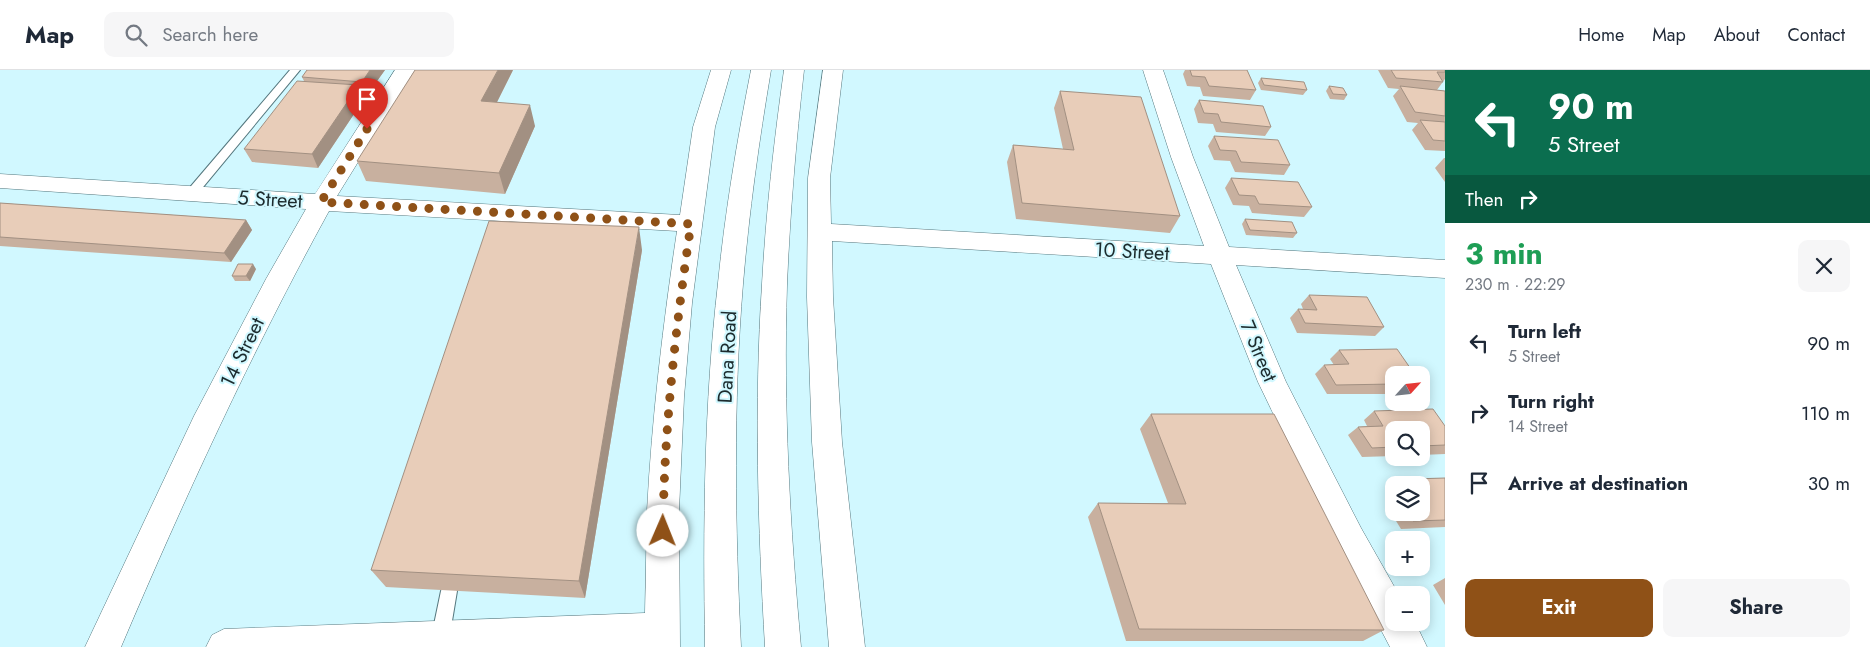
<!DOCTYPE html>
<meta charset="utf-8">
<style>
body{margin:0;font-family:Jost,sans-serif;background:#f6f6f7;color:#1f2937;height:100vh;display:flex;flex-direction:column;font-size:19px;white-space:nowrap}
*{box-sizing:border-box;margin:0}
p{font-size:16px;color:#747a83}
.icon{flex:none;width:28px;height:28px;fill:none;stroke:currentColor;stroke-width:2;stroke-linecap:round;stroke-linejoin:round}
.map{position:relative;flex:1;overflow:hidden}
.sheet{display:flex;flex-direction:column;background:#fff;width:425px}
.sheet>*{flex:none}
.guide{background:#0b6e4f;color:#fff;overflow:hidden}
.needle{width:32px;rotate:63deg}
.fabs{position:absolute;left:1385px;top:296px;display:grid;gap:10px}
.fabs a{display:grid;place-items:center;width:45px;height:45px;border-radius:10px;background:#fff;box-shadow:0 2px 12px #0003;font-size:25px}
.pin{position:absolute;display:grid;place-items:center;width:42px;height:42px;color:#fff;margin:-51px -21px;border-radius:50% 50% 50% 0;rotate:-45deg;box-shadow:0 0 5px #0007}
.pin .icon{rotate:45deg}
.me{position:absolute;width:55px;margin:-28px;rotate:1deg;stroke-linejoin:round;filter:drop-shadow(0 0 4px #0008)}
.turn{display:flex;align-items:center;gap:18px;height:105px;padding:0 20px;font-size:22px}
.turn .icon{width:65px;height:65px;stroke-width:2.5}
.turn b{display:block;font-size:35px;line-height:42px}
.then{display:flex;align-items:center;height:48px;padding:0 20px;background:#0003;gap:10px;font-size:19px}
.round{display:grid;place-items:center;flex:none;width:52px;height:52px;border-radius:10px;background:#f6f6f7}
.summary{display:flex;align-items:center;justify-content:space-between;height:85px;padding:0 20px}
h1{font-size:30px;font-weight:700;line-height:38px;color:#1e9e55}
.action{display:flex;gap:10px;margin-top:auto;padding:10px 20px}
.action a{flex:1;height:58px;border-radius:10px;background:#8f5117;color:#fff;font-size:20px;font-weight:700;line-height:58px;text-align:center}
.action a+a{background:#f6f6f7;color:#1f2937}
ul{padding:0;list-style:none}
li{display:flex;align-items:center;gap:15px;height:70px;padding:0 20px}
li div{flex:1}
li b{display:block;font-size:19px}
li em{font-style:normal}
header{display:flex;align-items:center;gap:30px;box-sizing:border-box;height:70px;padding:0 25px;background:#fff;border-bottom:1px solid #e0e1e3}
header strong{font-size:24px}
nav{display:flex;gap:28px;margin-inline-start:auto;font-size:18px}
.search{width:350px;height:45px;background:#f6f6f7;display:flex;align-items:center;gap:12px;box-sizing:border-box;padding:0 18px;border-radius:10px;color:#747a83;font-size:19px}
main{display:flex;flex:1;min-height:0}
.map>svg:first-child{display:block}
</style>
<header>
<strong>Map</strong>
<div class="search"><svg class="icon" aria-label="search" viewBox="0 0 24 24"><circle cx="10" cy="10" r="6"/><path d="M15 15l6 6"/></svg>Search here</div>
<nav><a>Home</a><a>Map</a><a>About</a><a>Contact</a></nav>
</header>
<main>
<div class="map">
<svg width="1445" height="577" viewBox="0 0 1445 577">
<rect width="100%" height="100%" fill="#d1f8ff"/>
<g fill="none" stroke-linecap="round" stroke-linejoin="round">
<defs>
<path id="service" d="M290,0H300L194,128H186L184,125L186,122Z
M449,513L455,515L457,521L449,569L446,575L442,577L434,575L431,569L441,521L443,515Z"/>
<path id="minor" d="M395,0H415L337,126L680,145L693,57L711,0H731L715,57L692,233L684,327L679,441L680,577H206L212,565L224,559L645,543C646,509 646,475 647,441C652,347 663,254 677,161L329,141C251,283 184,429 121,577H85L194,346L266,209L306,139L0,118V104L315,124Z
M823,0H843L830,108L831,154L1204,176L1171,87L1143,0H1163L1193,87L1229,177L1445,190V208L1236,195L1286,312L1361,458L1399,525H1394V552H1415L1427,577H1390L1339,480L1258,312L1211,194L832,171L833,227L842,372L865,577H829L812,372L807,227L808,108Z"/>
<path id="tertiary" d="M751,0H771C759,71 749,142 743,214C733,335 735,456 741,577H705C703,456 704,334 718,213C725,142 737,71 751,0Z
M784,0H804C796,71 790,143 787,215C783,336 790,457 801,577H765C758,456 754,335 762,214C766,142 774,71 784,0Z"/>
</defs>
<use href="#service" stroke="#55787f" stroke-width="2"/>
<use href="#minor" stroke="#55787f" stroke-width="1"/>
<use href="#tertiary" stroke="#55787f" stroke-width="1"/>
<use href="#service" fill="#fff" fill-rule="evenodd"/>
<use href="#minor" fill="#fff" fill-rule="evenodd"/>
<use href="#tertiary" fill="#fff" fill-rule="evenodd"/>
</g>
<path fill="#c8b09f" d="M307,0H385L367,25H363L364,29L318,98L252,92L244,79L304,11L302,7Z
M513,0L497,32L535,56L505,124L366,111L357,91Z
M1185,0H1247L1256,20L1250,30L1203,26L1200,17L1187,16L1183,4Z
M1378,0H1445V9L1437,20L1445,21V81L1425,80L1412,60L1418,53L1407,52L1393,26L1399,19L1388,18Z
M1261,8L1307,20L1303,25L1261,20L1258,13Z
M1329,16L1347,25L1344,30L1330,29L1326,21Z
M1060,21L1180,146L1170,163L1016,149L1007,92L1013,75L1063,79L1054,38Z
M1199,30L1271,57L1265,66L1216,62L1213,54L1198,53L1194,39Z
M1214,66L1290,95L1284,105L1235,102L1230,91L1214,90L1208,76Z
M1444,88H1445V112L1435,98Z
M1231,108L1312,137L1304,147L1252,143L1249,136L1233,135L1225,118Z
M0,133L246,150L252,160L231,192L0,176Z
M1245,149L1297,163L1293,168L1246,165L1242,154Z
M642,180L585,528L386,517L371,500Z
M256,199L250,211H235L232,206Z
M1309,225L1384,257L1375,266L1297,263L1290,248L1298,239H1303L1301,234Z
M1339,280L1394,305V324H1327L1315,304L1324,295H1334L1330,289Z
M1374,341L1445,356V384L1421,385V360H1394V386L1362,387L1348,365L1358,357L1367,356L1364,350Z
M1151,344L1384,560L1363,571H1126L1088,447L1098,433H1168L1140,359Z
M1445,408V457L1401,459L1388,438L1394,434V442H1421V415H1405L1412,409Z
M1445,508V535L1433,515Z"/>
<path fill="#a29082" d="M370,0H385L367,25L362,12Z
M498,0H513L487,52L481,31Z
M359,15L364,29L318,98L312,84Z
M530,35L535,56L505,124L499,103Z
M246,150L252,160L231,192L224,183Z
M639,157L642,180L585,528L579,511Z
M253,194L256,199L250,211L246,206Z"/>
<path fill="#e8cdb9" stroke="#a29082" d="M307,0H370L362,12L302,7Z
M415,0H498L481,31L530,35L499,103L357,91Z
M1190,0H1247L1256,20L1209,16L1205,7L1192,6Z
M1391,0H1445V2H1437L1443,12L1396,8Z
M1261,8L1304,12L1307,20L1264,15Z
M297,11L359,15L312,84L244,79Z
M1329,16L1343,18L1347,25L1333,24Z
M1400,16L1445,21V46L1415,42Z
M1060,21L1141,27L1180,146L1022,133L1013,75L1074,80Z
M1199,30L1263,36L1271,57L1221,52L1218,44L1204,43Z
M1420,50L1445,52V71L1433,70Z
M1214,66L1278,70L1290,95L1241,92L1236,81L1220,80Z
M1231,108L1298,112L1312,137L1259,134L1255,126L1239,125Z
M0,133L246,150L224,183L0,167Z
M1245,149L1292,152L1297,163L1250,160Z
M489,151L639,157L579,511L371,500Z
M238,194H253L246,206H232Z
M1309,225L1367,227L1384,257L1305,253L1298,239L1317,240Z
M1397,279L1415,305H1394V314L1336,315L1324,295L1349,294L1339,280Z
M1433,339L1445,356V375L1421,376V360H1394V377L1372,378L1358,357L1383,356L1374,341Z
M1151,344H1274L1384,560L1139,559L1098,433L1186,434Z
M1445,408V450L1413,451L1408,442H1421V429H1425L1421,423V415H1416L1412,409Z"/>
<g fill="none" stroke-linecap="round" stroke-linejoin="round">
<path stroke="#8f5117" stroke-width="9" stroke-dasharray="0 16.2" d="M367,59L321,132L691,154C676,255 664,358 663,461"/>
</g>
<g text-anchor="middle" stroke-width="4" stroke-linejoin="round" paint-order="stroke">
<g font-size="20" fill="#1c2b2e" stroke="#d1f8ff">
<text transform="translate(270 129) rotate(3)" y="7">5 Street</text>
<text transform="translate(1132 181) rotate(3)" y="7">10 Street</text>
<text transform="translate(1259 281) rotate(67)" y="7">7 Street</text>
<text transform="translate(242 282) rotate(-64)" y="7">14 Street</text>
<text transform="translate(727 287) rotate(-87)" y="7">Dana Road</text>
</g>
</g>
</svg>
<div class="fabs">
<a><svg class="needle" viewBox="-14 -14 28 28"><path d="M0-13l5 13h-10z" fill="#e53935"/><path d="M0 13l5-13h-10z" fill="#747a83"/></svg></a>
<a><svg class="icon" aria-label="search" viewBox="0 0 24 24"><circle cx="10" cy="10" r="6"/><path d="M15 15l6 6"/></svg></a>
<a><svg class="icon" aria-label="layers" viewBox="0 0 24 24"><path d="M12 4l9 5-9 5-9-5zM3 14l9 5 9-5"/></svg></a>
<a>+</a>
<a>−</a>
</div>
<div class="pin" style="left:367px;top:59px;background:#d93025"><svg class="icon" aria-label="arrive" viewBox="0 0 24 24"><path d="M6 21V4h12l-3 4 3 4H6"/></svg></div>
<svg class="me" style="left:663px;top:461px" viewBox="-20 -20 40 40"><circle r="19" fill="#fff"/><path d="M0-13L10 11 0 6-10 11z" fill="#8f5117"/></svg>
</div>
<section class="sheet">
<div class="guide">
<div class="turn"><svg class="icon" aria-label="left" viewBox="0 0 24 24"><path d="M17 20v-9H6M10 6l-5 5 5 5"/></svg><div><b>90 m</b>5 Street</div></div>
<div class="then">Then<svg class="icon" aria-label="right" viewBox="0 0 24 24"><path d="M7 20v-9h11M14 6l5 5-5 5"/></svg></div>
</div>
<div class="summary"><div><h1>3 min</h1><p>230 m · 22:29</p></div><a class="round"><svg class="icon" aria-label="close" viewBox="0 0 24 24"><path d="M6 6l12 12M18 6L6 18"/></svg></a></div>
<ul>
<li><svg class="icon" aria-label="left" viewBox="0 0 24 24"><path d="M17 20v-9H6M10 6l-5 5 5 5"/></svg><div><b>Turn left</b><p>5 Street</p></div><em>90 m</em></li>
<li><svg class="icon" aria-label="right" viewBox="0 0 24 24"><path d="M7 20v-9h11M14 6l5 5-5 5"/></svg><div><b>Turn right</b><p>14 Street</p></div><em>110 m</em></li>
<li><svg class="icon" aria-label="arrive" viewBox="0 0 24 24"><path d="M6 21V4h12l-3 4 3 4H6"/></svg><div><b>Arrive at destination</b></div><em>30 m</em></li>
</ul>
<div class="action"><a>Exit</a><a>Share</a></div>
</section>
</main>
